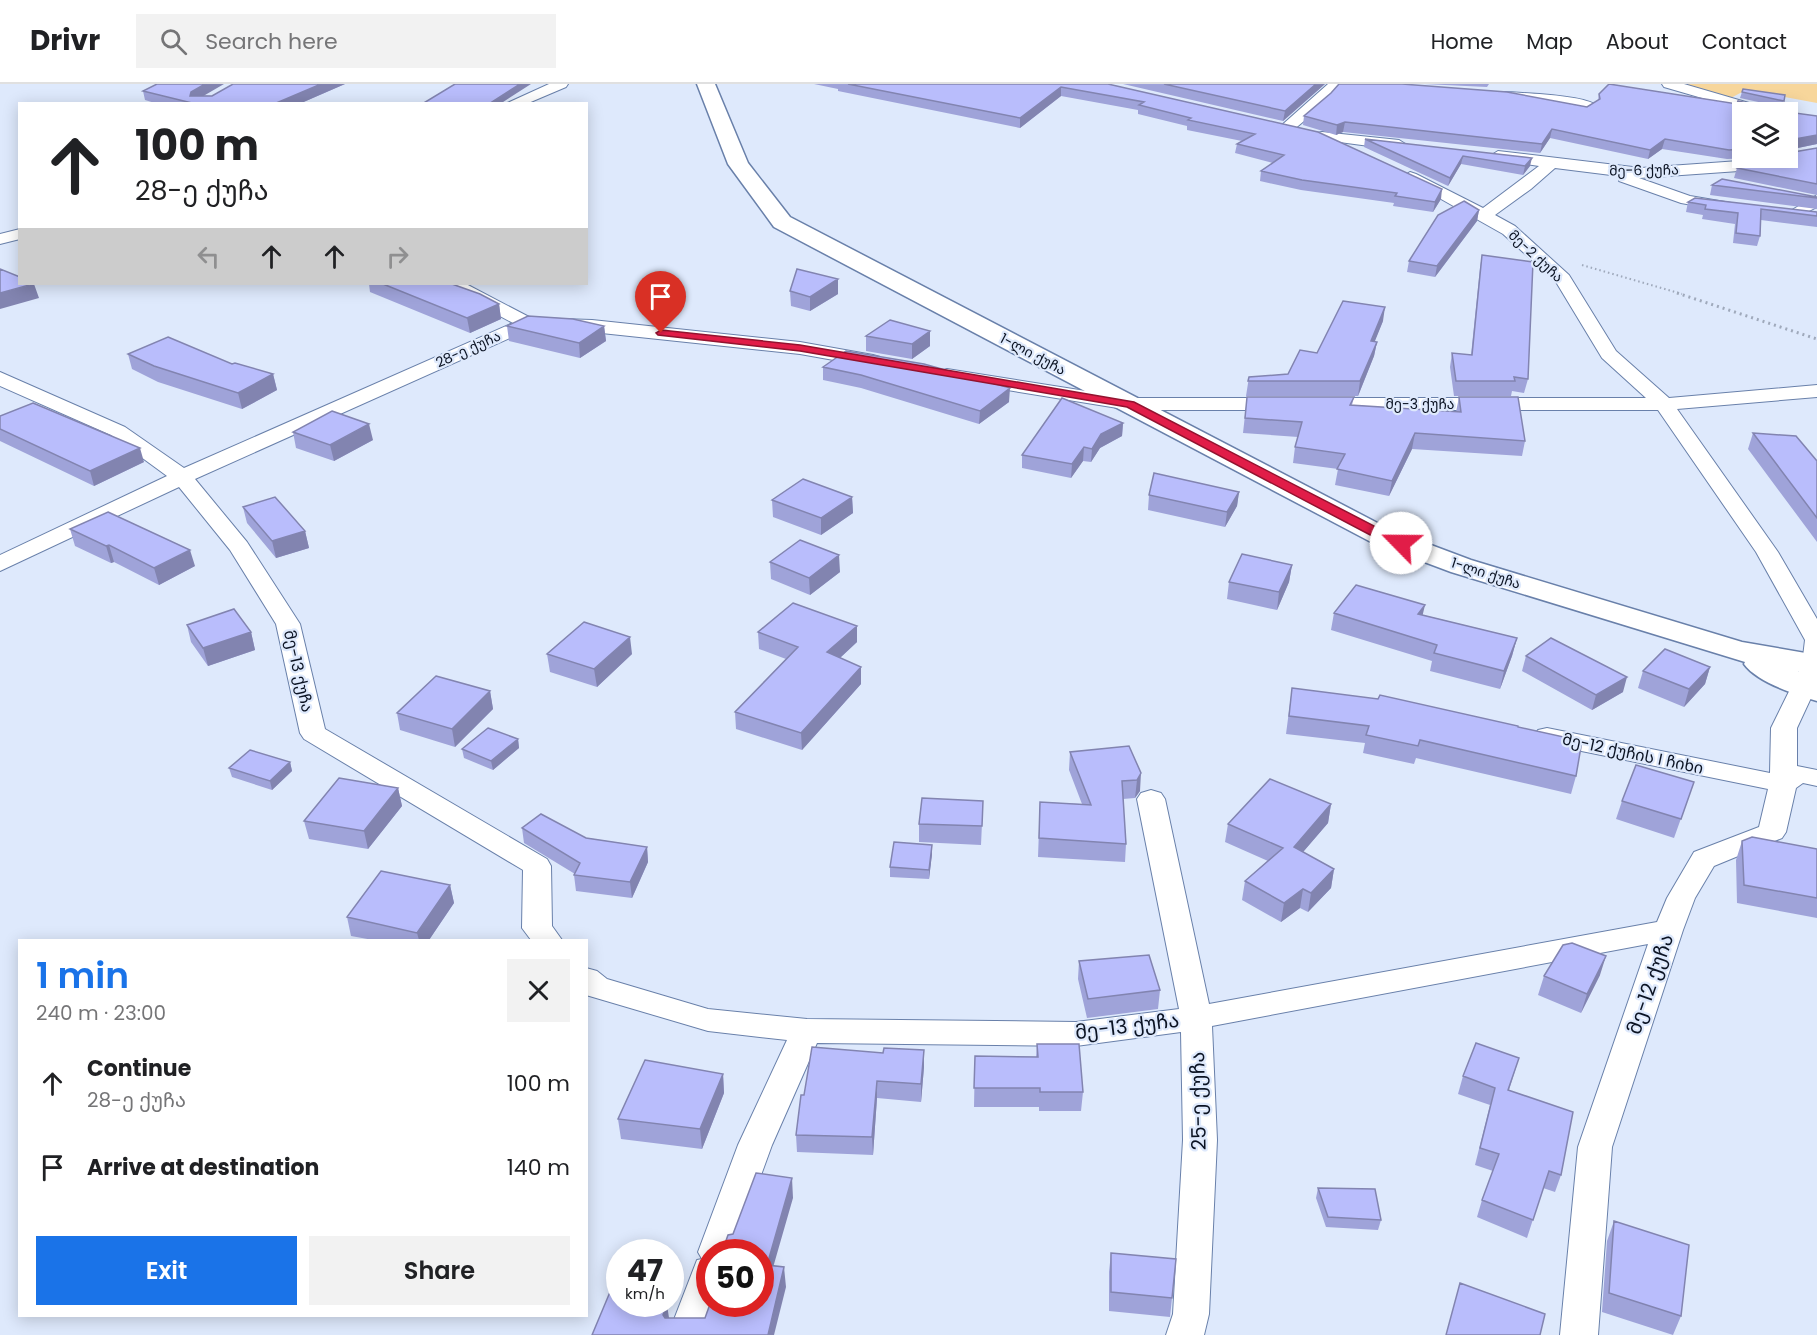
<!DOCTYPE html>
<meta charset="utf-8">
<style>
body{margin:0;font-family:Poppins,"Noto Sans Georgian",sans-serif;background:#f2f2f2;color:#202124;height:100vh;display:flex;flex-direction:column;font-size:22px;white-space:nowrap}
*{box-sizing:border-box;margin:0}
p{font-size:20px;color:#757577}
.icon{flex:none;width:33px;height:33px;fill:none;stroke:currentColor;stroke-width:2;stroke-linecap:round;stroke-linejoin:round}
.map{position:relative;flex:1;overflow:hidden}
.side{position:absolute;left:18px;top:855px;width:570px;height:378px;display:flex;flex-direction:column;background:#fff;border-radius:0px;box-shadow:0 3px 15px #0003}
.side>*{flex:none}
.hud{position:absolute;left:18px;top:18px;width:570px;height:183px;border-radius:0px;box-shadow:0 3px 15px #0003;background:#fff;color:#202124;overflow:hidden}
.tools{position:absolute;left:1732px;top:18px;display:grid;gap:12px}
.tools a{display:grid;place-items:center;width:66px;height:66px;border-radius:0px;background:#fff;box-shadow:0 3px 15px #0003;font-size:30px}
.speed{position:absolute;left:606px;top:1155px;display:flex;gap:12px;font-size:30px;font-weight:700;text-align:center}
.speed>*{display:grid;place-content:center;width:78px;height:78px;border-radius:50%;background:#fff;box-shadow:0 3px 15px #0003;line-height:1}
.speed small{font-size:15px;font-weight:400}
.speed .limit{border:9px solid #d22;background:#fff;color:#111}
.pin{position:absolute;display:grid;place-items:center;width:51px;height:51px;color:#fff;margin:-62px -26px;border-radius:50% 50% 50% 0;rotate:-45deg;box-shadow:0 0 6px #0007}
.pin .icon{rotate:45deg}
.me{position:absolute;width:66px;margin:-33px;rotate:293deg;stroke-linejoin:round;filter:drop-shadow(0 0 4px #0008)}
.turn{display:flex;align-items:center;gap:21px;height:126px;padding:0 18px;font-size:27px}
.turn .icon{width:78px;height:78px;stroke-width:2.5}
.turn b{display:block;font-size:42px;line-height:51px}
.lanes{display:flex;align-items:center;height:57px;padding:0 18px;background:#0003;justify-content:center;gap:30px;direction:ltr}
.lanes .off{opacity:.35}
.round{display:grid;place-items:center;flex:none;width:63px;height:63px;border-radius:0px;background:#f2f2f2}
.overview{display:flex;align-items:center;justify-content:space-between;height:102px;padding:0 18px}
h1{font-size:36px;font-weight:600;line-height:45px;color:#1a73e8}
.button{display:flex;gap:12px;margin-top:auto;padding:12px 18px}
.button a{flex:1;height:69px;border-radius:0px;background:#1a73e8;color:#fff;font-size:24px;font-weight:600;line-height:69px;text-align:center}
.button a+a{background:#f2f2f2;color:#202124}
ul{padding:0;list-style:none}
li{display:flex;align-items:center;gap:18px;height:84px;padding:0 18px}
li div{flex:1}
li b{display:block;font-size:22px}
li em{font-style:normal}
header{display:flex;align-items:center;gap:36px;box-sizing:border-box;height:84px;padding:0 30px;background:#fff;border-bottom:2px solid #e0e0e0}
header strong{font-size:28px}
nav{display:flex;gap:33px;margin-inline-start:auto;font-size:21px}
.search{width:420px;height:54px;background:#f2f2f2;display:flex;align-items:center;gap:15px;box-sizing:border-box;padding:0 21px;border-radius:0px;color:#757577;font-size:22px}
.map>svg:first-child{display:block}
</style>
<header>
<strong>Drivr</strong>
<div class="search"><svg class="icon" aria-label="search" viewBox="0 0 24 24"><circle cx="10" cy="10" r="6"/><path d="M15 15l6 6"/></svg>Search here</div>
<nav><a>Home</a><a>Map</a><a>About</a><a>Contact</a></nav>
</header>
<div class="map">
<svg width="1817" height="1251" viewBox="0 0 1817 1251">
<rect width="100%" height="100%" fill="#dee9fc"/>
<path fill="#f7d69b" d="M1669,0H1817V19L1746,6L1725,17Z"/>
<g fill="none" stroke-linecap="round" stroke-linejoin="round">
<defs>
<path id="street" d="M549,0H568L566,3L526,20H505Z
M1328,0H1343L1328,17L1292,47H1282L1280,44L1282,41Z
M1662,0H1684L1749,19L1781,25L1783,28L1747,27L1664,3Z
M1505,8C1522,9 1587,11 1597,22L1590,26L1542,18L1500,15L1498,12Z
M1322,48L1399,56L1407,61L1399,66L1317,55L1315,52L1317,49Z
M1498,67L1641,84L1739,77L1761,74H1788L1789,71L1792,74L1789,77L1739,87L1639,94L1690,112L1731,119L1733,122L1731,125L1725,127L1681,119L1619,97V92L1555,84L1531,105L1495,131L1515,142L1569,191L1616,267L1669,314L1817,301V313L1677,325L1778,468L1817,535V601L1797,644V682L1817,686V702L1803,699L1796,704L1786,748L1782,754L1714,782L1695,814L1683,846L1612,1063L1598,1251H1560L1578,1063L1648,860L1212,942L1217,1056L1209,1230L1204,1251H1166L1173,1230L1183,1056L1181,948L1076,962L817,959L772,1061L733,1168H710V1220H717L706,1251H668L697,1176L702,1175L698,1168L738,1061L787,956L708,947L586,911V884L597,887L607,895L708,925L807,935L1076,938L1179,925L1137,715L1141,709L1151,706L1161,709L1165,715L1209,920L1657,838L1667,814L1694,768L1759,743L1768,705L1547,660L1538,658L1534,652L1538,646L1547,644L1770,689L1771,644L1802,581L1805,556L1756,468L1658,326H1317L1310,324L1307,320L1310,316L1317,314H1646L1602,274L1556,198L1503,150L1402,93L1410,88L1416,90L1483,124L1539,82L1493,75L1490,72Z
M1817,111V123L1795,134L1787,129Z
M20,145V155L0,160V150Z
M446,200H466L531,234L592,236L800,258L873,271L880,273L883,277L880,281L873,283L800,270L592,248L530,245L195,395L247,458L300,540L325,645L547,775L551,782L552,842L562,856H531L522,844L523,786L304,655L300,649L276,540L230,466L179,403L0,487V471L167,392L111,351L0,302V288L125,343L184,384L513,239L448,204Z
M947,285L1130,314H1280L1287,316L1290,320L1287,324L1280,326H1130L940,295L937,291L940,287Z"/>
<path id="secondary" d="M697,0H715L748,79L790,133L1391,446L1471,476L1742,558L1817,571V591L1798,587L1817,597V617C1796,611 1757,598 1744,580L1745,578L1451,488L1371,458L774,143L728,80Z"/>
</defs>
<use href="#street" stroke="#6980aa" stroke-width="2"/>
<use href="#secondary" stroke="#6980aa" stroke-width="3"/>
<path stroke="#9fa9bb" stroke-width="2" stroke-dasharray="1.5 3" stroke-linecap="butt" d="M1582,181L1682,210"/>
<path stroke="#9fa9bb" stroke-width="3" stroke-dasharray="2 4" stroke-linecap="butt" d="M1677,209L1817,255"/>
<use href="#street" fill="#fff" fill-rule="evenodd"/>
<use href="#secondary" fill="#fff" fill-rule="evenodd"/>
</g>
<path fill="#9fa3d9" d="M233,0H345L299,20H158L145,16L143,7L212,12Z
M814,0H1108L1318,48L1441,115L1433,128L1393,122L1394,119L1301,106L1260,97L1261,87L1273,79L1235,69L1237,60L1242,57L1187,46V42L1138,30V26L1061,12L1020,44L838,7V5Z
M1123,0H1325L1283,37Z
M1424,0H1489L1487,3Z
M1743,5L1785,11L1780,27L1817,32V60L1788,66V28H1743V74H1757L1727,75L1662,65L1648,75L1550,54L1540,69L1343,48L1336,51L1303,41L1304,32L1331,9L1587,23L1598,16L1599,10L1737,20L1772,21L1740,14Z
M1365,55L1530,82L1523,91L1461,80L1448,102L1364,63Z
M1817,64V111L1734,94L1737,84Z
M1712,101L1817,114V125L1710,111Z
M1688,118L1817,128V143L1761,136L1760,152L1757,162L1733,159L1735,140L1702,135L1703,131L1686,128Z
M1479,126L1477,137L1435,193L1407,188L1409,177Z
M1482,171L1528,295L1524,309L1512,307L1511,312H1454L1450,283L1452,269L1471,271L1480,184Z
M838,195V210L810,227L791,222L790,207Z
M369,200H452L499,220L501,235L470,249L370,208Z
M1383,237L1374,258H1377L1374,272L1358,312H1246L1249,293L1288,290L1317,269Z
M507,242H604L606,257L580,274L509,257Z
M866,252L930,262L912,275L866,267Z
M128,270L232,280L273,290L277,306L242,325L158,298L132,285Z
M823,283L1009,318L979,340L861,304L823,296Z
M1247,313H1354L1352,321L1456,328L1459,313L1525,357L1522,372L1412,365L1389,412L1335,401L1338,385L1293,379L1295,363L1298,353L1243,349Z
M0,332L144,378L94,402L0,357Z
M1123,339L1122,352L1100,364L1091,378L1083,377L1071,394L1022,384V371Z
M293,348L373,356L334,377L296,364Z
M1753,349L1817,377V458L1748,365Z
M1239,408L1237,422L1225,443L1148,426L1149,411Z
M852,413L853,429L821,451L773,433L772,416Z
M243,423L305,447L309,464L276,474L247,439Z
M70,445L195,482L159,501L114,478L111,479L75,462Z
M770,478L840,488L810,511L771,495Z
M1292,481L1289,498L1277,526L1227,515L1229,498Z
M1334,529L1423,531L1517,554L1512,572L1500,605L1430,587L1432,577L1331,546Z
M187,541L251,548L255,566L208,582L191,558Z
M758,548L857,558L840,574L861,583V600L802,666L736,645L735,628L786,575L759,565Z
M547,570H632L597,603L550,588Z
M1526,572L1623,608L1592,626L1522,587Z
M1710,583L1705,600L1684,623L1638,604L1643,587Z
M1292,604L1518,643L1576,692L1571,710L1416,674L1414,680L1363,669L1365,659L1286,650Z
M490,607L493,625L455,663L400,646L397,629Z
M518,655L519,664L493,686L464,674L462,665Z
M1129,662L1140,707L1135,714L1123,715L1126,760L1125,778L1038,773L1040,718L1082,720L1069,686L1070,668Z
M290,678L292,687L272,706L232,693L229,684Z
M1694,698L1674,754L1616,735L1622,717Z
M398,704L402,722L368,765L309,755L304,737Z
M983,717L981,761L919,758V740Z
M1331,720L1328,739L1303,768L1334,785L1331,804L1308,828L1300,824L1281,838L1242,816L1245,797L1268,777L1225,758L1228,740Z
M522,744L647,763L648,778L632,814L576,807L574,791L575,790L524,759Z
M1742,757L1817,765V834L1737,819L1736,776Z
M932,761V770L929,795L890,793V783Z
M450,801L454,819L429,856H373L351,852L347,833Z
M1079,877L1160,906L1158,925L1087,934L1078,895Z
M1600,891L1581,929L1538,911L1544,892Z
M1037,960L1083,1008L1081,1027H1039V1023H974L975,972L1036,973Z
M924,966V983L921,1018L877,1014L873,1071L797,1068L796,1051L804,1011L883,969Z
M1519,974L1509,1006L1561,1091L1555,1108L1543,1104L1527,1154L1477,1133L1482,1116L1493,1087L1475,1081L1490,1021L1458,1010L1463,992Z
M723,990L724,1009L702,1065L621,1055L618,1035Z
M1318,1104L1381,1136L1378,1146L1326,1143L1316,1114Z
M1614,1137L1681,1232L1673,1251L1602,1228L1607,1157Z
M1111,1169L1172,1214L1170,1233L1109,1227V1188Z"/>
<path fill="#8284b0" d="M205,0H224L193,18L190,12L191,8Z
M321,0H345L299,20H274Z
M520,0H531L500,20H489Z
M1316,0H1325L1283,37L1285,27Z
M1061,3V12L1020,44V34Z
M1345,38L1343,48L1336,51L1337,41Z
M1552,45L1550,54L1540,69L1542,60Z
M1817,51V60L1788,66L1790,56Z
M1665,55L1662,65L1648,75L1650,66Z
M1463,72L1461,80L1448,102L1450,94Z
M1532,74L1530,82L1523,91L1525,82Z
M1442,105L1441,115L1433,128L1435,118Z
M1479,126L1477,137L1435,193L1437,182Z
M838,195V210L810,227V213Z
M34,200L39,214L0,225V209Z
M499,220L501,235L470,249L467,234Z
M1385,223L1383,237L1369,272L1371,257Z
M604,242L606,257L580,274L579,259Z
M930,247V262L912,275V260Z
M1377,258L1374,272L1358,312L1360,297Z
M273,290L277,306L242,325L238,309Z
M1010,304L1009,318L979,340L980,327Z
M1123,339L1122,352L1100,364L1091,378L1092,365L1101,350Z
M369,340L373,356L334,377L330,361Z
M1415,349L1412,365L1389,412L1392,397Z
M1084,363L1083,377L1071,394L1072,380Z
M140,364L144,378L94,402L90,387Z
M1239,408L1237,422L1225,443L1227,428Z
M852,413L853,429L821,451V434Z
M305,447L309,464L276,474L272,457Z
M109,461L114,478L111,479L106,462Z
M190,466L195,482L159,501L154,484Z
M839,471L840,488L810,511L809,494Z
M1292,481L1289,498L1277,526L1279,508Z
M1425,521L1421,538L1418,530Z
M857,542V558L828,585L827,568Z
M251,548L255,566L208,582L203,564Z
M630,553L632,570L597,603L594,585Z
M1517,554L1512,572L1500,605L1504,587Z
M861,583V600L802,666L801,649Z
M1710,583L1705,600L1684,623L1689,605Z
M1627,593L1623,608L1592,626L1596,611Z
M490,607L493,625L455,663L452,645Z
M518,655L519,664L493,686L491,677Z
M290,678L292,687L272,706L270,697Z
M1141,689L1140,707L1135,714L1137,696Z
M398,704L402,722L368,765L364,747Z
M1331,720L1328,739L1291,782L1294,763Z
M932,761V770L929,795V786Z
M647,763L648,778L632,814L630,798Z
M1334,785L1331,804L1308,828L1311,809Z
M450,801L454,819L429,856H419L417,849Z
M1303,805L1300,824L1281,838L1284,819Z
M1606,872L1600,891L1581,929L1587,910Z
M924,966V983L921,1018V1000Z
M723,990L724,1009L702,1065L700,1045Z
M877,997V1014L873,1071L872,1053Z
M792,1094L793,1114L768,1201L767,1181Z
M784,1183L786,1203L774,1251H768Z
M667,1221L670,1240L663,1231Z"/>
<path fill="#b9bdfc" stroke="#8284b0" stroke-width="1.5" d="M157,0H205L191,8L190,12H212L233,0H321L274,20H196L143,7Z
M455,0H520L489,20H422Z
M848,0H1108L1318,48L1442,105L1435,118L1395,112L1397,109L1302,96L1261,87L1284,71L1237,60L1255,50L1188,36L1191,34L1139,21L1144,18L1061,3L1020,34Z
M1164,0H1316L1285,27Z
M1339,0H1402L1507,8L1587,23L1600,15L1599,10L1609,0L1737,20L1738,17L1756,21H1782L1780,27L1817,32V51L1790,56L1788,62V28H1743V65L1729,66L1665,55L1650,66L1552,45L1542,60L1345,38L1337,41L1304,32L1331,9Z
M1743,5L1785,11L1784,17L1742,8Z
M1365,55L1532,74L1525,82L1463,72L1450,94Z
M1817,64V100L1737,84L1742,78L1766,74H1788V69Z
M1722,95L1817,113V114L1712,101Z
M1695,114L1817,128V132L1761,125L1760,152L1736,149L1738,129L1705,125L1706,121L1688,118Z
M1464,117L1479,126L1437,182L1409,177L1438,131Z
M1482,171L1533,178L1528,295L1514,293L1515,297H1456L1452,269L1472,271Z
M0,185L20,193V200H33L0,209Z
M797,185L838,195L810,213L790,207Z
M383,200H452L480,210L499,220L467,234Z
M1343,217L1385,223L1371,257L1377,258L1360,297H1248L1249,293L1288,290L1300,266L1317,269Z
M528,232L573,235L604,242L579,259L507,242Z
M890,236L930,247L912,260L866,252Z
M168,253L232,280L235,279L273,290L238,309L154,282L128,270Z
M846,267L924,280L1010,304L980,327L861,291L823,283Z
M1247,313H1354L1350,321L1461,328L1459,313H1518L1525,357L1415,349L1392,397L1337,385L1345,370L1295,363L1302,338L1245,334Z
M1062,314L1123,339L1101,350L1092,365L1084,363L1072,380L1022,371Z
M33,319L140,364L90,387L0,345V332Z
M332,327L369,340L330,361L293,348Z
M1753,349L1796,352L1817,377V434Z
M1154,389L1239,408L1227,428L1149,411Z
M803,395L852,413L821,434L772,416Z
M275,413L305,447L272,457L243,423Z
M108,428L190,466L154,484L109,461L106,462L70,445Z
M800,456L839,471L809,494L770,478Z
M1242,470L1292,481L1279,508L1229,498Z
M1356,501L1425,521L1418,530L1517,554L1504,587L1434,569L1437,561L1334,529Z
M793,519L857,542L827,568L861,583L801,649L735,628L798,563L758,548Z
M234,525L251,548L203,564L187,541Z
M584,538L630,553L594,585L547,570Z
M1551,554L1627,593L1596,611L1526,572Z
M1665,565L1710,583L1689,605L1643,587Z
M436,592L490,607L452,645L397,629Z
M1292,604L1378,615L1380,611L1518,642V643L1582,657L1576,692L1420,656L1418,662L1366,651L1369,642L1289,632Z
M488,644L518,655L491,677L462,665Z
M1129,662L1141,689L1137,696L1122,697L1126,760L1039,754L1040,718L1091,721L1070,668Z
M250,666L290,678L270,697L229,684Z
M1636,681L1694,698L1681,735L1622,717Z
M339,694L398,704L364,747L304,737Z
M1270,695L1331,720L1294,763L1334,785L1311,809L1303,805L1284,819L1245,797L1283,764L1228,740Z
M922,714L983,717L982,742L919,740Z
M541,730L586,754L647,763L630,798L574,791L580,779L522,744Z
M1752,753L1817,765V814L1744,801L1742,757Z
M894,758L932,761L929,786L890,783Z
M381,787L450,801L417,849L347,833Z
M1572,859L1606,872L1587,910L1544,892L1563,861Z
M1149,871L1160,906L1088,915L1079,877Z
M1476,959L1519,974L1508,1006L1573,1028L1561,1091L1549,1087L1533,1136L1482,1116L1499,1070L1480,1064L1495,1004L1463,992Z
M1037,960H1079L1083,1008H1040V1004H974L975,972L1038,973Z
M812,963L883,969L884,964L924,966L921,1000L877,997L872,1053L796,1051L801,1011H804Z
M645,976L723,990L700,1045L618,1035Z
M756,1089L792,1094L767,1181L784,1183L768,1251H592L610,1208L620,1210V1220H660L667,1221L663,1231L665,1234H705L710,1220H760V1168H722L728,1151L733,1150Z
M1318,1104L1375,1105L1381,1136L1328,1133Z
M1614,1137L1689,1161L1681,1232L1609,1209Z
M1111,1169L1176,1175L1172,1214L1111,1208Z
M1460,1199L1545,1230L1540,1251H1446Z"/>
<path fill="#e11d48" stroke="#92132f" stroke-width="1.5" d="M661,246L800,261L1134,318L1407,459L1401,463L1376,454L1127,323L800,267L658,251L656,249Z"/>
<g text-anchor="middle" stroke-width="4.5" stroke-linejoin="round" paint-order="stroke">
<g font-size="14" fill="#0b1323" stroke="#dee9fc">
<text transform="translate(1644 86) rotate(-1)" y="5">მე-6 ქუჩა</text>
<text transform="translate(1536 172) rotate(43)" y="5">მე-2 ქუჩა</text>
<text transform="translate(468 265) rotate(-24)" y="5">28-ე ქუჩა</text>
<text transform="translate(1033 270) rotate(28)" y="5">1-ლი ქუჩა</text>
<text x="1420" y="325">მე-3 ქუჩა</text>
<text transform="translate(1486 489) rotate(18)" y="5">1-ლი ქუჩა</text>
</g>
<g font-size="16" fill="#0b1323" stroke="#dee9fc">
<text transform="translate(299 587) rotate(77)" y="6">მე-13 ქუჩა</text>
<text transform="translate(1633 669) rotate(12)" y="6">მე-12 ქუჩის I ჩიხი</text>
</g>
<g font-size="20" fill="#0b1323" stroke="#dee9fc">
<text transform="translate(1650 900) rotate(-71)" y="7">მე-12 ქუჩა</text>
<text transform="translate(1127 942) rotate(-7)" y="7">მე-13 ქუჩა</text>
<text transform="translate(1198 1017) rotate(-91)" y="7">25-ე ქუჩა</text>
</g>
</g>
</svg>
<div class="tools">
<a><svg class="icon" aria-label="layers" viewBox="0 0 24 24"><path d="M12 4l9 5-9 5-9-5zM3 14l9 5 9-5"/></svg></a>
</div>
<div class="speed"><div>47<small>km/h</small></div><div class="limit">50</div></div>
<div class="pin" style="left:661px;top:249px;background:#d93025"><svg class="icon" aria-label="arrive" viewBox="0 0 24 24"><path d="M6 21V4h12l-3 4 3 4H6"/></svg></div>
<svg class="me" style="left:1401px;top:459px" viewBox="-20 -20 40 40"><circle r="19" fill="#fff"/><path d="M0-13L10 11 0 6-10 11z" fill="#e11d48"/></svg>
<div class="hud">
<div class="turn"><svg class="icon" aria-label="ahead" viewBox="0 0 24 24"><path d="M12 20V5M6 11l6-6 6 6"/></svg><div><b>100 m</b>28-ე ქუჩა</div></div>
<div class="lanes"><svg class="icon off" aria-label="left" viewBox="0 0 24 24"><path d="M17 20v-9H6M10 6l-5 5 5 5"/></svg><svg class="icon" aria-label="ahead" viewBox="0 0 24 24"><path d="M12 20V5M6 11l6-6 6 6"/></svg><svg class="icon" aria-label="ahead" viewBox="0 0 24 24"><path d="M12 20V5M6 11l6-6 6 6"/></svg><svg class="icon off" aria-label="right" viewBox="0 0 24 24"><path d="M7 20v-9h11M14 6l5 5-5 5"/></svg></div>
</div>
<section class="side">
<div class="overview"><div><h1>1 min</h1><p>240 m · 23:00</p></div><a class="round"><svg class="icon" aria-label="close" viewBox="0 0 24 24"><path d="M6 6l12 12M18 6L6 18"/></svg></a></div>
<ul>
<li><svg class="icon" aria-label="ahead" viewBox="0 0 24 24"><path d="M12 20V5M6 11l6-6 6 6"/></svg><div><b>Continue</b><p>28-ე ქუჩა</p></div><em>100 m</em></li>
<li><svg class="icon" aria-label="arrive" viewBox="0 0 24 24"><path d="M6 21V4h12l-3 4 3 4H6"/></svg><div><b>Arrive at destination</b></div><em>140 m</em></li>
</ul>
<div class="button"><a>Exit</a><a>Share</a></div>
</section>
</div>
